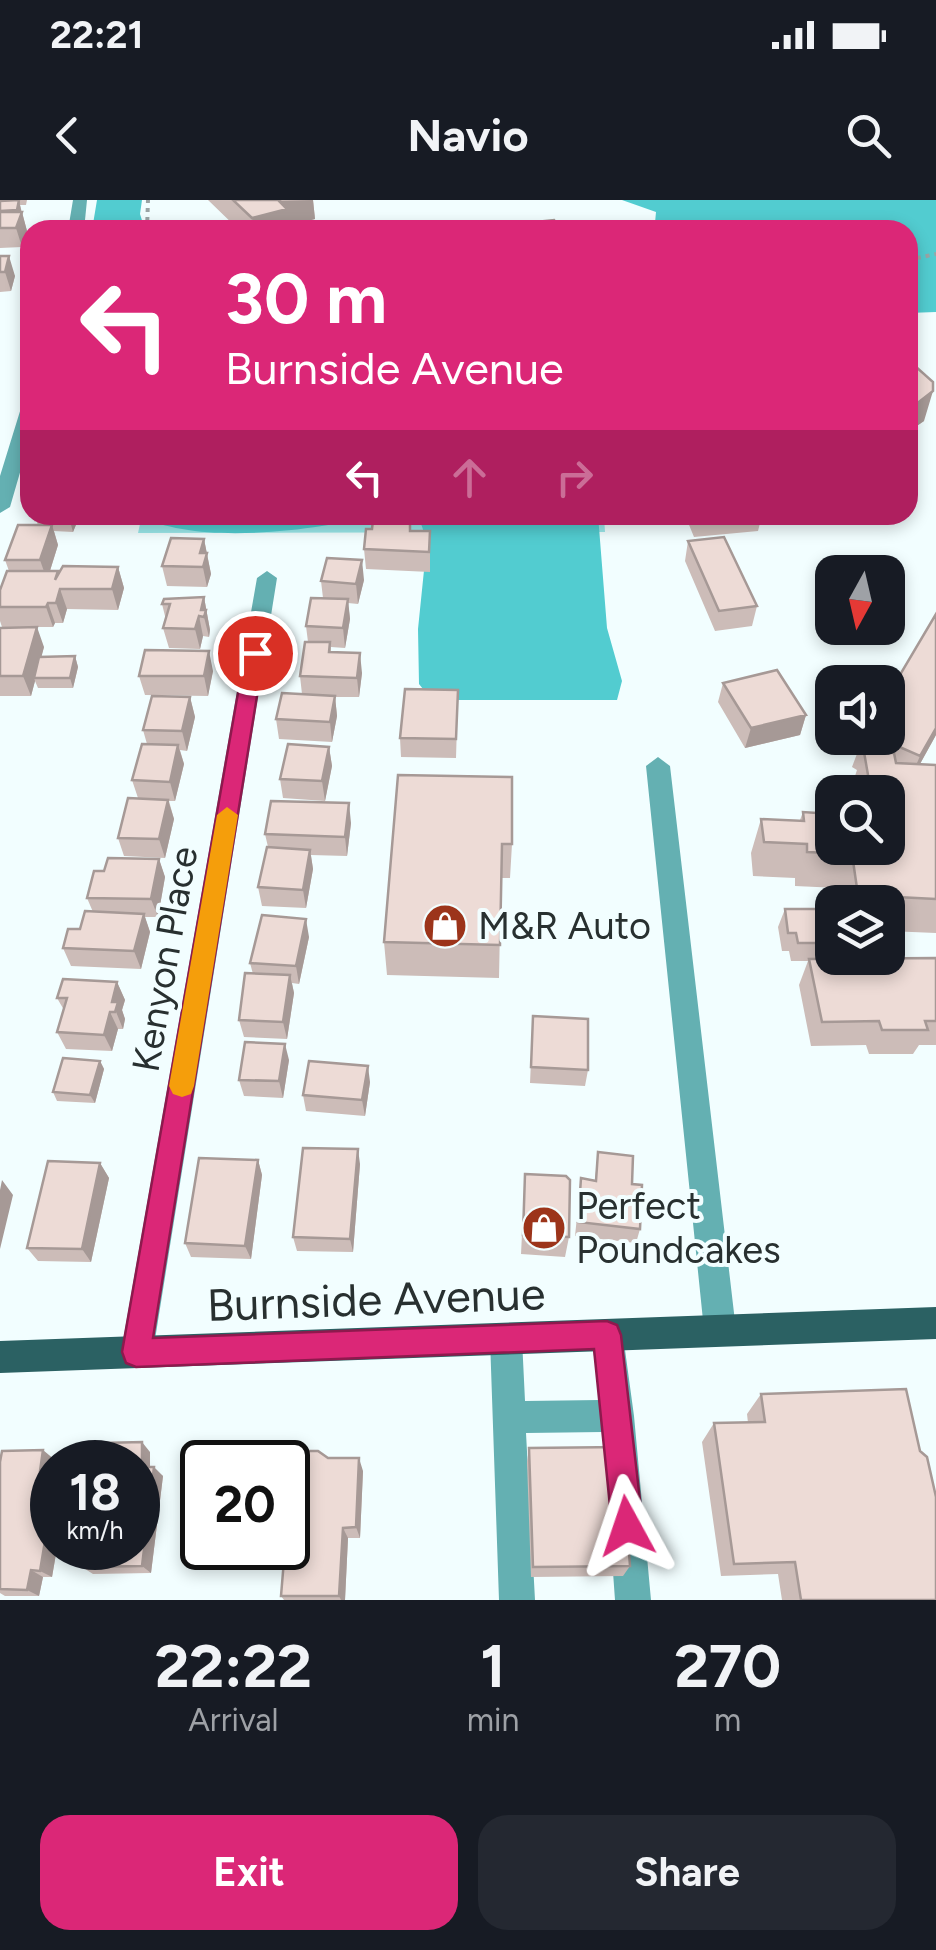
<!DOCTYPE html>
<style>
body{margin:0;font-family:Figtree,sans-serif;background:#242831;color:#f1f3f6;height:100vh;display:flex;flex-direction:column;font-size:38px;white-space:nowrap}
*{box-sizing:border-box;margin:0}
p{font-size:32px;color:#9ea1a6}
.icon{flex:none;width:55px;height:55px;fill:none;stroke:currentColor;stroke-width:2;stroke-linecap:round;stroke-linejoin:round}
.map{position:relative;height:1400px;overflow:hidden}
.drawer{display:flex;flex-direction:column;background:#171b24;flex:1}
.drawer>*{flex:none}
.hud{position:absolute;left:20px;top:20px;width:898px;height:305px;border-radius:30px;box-shadow:0 5px 15px #0003;background:#db2777;color:#fff;overflow:hidden}
.needle{width:65px;rotate:188deg}
.tools{position:absolute;left:815px;top:355px;display:grid;gap:20px}
.tools a{display:grid;place-items:center;width:90px;height:90px;border-radius:20px;background:#171b24;box-shadow:0 5px 15px #0003;font-size:50px}
.speed{position:absolute;left:30px;top:1240px;display:flex;gap:20px;font-size:50px;font-weight:700;text-align:center}
.speed>*{display:grid;place-content:center;width:130px;height:130px;border-radius:50%;background:#171b24;box-shadow:0 5px 15px #0003;line-height:1}
.speed small{font-size:25px;font-weight:400}
.speed .limit{border:5px solid #111;border-radius:15px;background:#fff;color:#111}
.pin{position:absolute;display:grid;place-items:center;width:85px;height:85px;color:#fff;margin:-42px;border:5px solid #fff;border-radius:50%;box-shadow:0 2px 10px #0007}
.me{position:absolute;width:110px;margin:-55px;rotate:355deg;stroke-linejoin:round;filter:drop-shadow(0 0 8px #0008)}
.turn{display:flex;align-items:center;gap:35px;height:210px;padding:0 40px;font-size:45px}
.turn .icon{width:130px;height:130px;stroke-width:2.5}
.turn b{display:block;font-size:70px;line-height:85px}
.lanes{display:flex;align-items:center;height:95px;padding:0 40px;background:#0003;justify-content:center;gap:50px;direction:ltr}
.lanes .off{opacity:.35}
.eta{display:flex;justify-content:space-evenly;align-items:center;height:170px;text-align:center}
.eta b{font-size:60px;font-weight:700;line-height:70px}
.action{display:flex;gap:20px;margin-top:auto;padding:20px 40px}
.action a{flex:1;height:115px;border-radius:30px;background:#db2777;color:#fff;font-size:40px;font-weight:700;line-height:115px;text-align:center}
.action a+a{background:#242831;color:#f1f3f6}
.status{display:flex;justify-content:space-between;align-items:center;height:70px;padding:0 50px;background:#171b24;direction:ltr}
.status svg{height:28px;fill:currentColor}
header{display:flex;justify-content:space-between;align-items:center;height:130px;padding:0 40px;background:#171b24;font-size:45px;font-weight:700}
.map>svg:first-child{display:block}
</style>
<div class="status"><b>22:21</b><svg viewBox="0 0 49 12"><path d="M0 12V9h3v3zM5 12V6h3v6zM10 12V3h3v9zM15 12V0h3v12zM26 1h20v11H26zM47 4h2v5h-2z"/></svg></div>
<header><svg class="icon" aria-label="back" viewBox="0 0 24 24"><path d="M15 5l-7 7 7 7"/></svg>Navio<svg class="icon" aria-label="search" viewBox="0 0 24 24"><circle cx="10" cy="10" r="6"/><path d="M15 15l6 6"/></svg></header>
<div class="map">
<svg width="936" height="1400" viewBox="0 0 936 1400">
<rect width="100%" height="100%" fill="#f2feff"/>
<path fill="#9ae8ea" d="M142,315H604L605,332L138,333Z"/>
<path fill="#52ccd0" d="M97,0H142L140,14L145,30H92Z
M622,0H936V112L908,113V30H640L655,23L656,12Z
M138,315H380C316,330 198,347 138,315Z
M412,315H598L607,428L622,481L617,500H445L427,494L419,484L418,429L427,341L419,318Z"/>
<g fill="none" stroke-linecap="round" stroke-linejoin="round">
<path stroke="#9aa4a5" stroke-width="4" stroke-dasharray="4 5" stroke-linecap="butt" d="M147,30L148,0
M908,60L936,54"/>
<path fill="#64b0b2" fill-rule="evenodd" d="M73,0H87L84,30H68Z
M30,203V238L10,307L0,313V276L21,208Z
M267,371L277,378L153,1152L148,1163L137,1168L126,1163L121,1152L257,378Z
M658,557L670,566L736,1130L731,1141L720,1146L709,1141L704,1130L646,566Z
M607,1119L618,1124L623,1135L634,1216L651,1400H615L603,1232L526,1233L535,1400H499L490,1139L495,1128L506,1123L517,1128L522,1139L525,1201L600,1200L591,1135L596,1124Z"/>
<path fill="#2b6163" fill-rule="evenodd" d="M936,1107V1139L0,1173V1141Z"/>
</g>
<path fill="#ccbcb8" d="M0,0H27L26,5H20L27,31L22,47L0,48Z
M208,0H313L315,19L289,26L290,30H239Z
M0,56L15,76L11,91L0,92Z
M908,163L924,221L908,232Z
M80,315L73,332L54,331L58,345L50,371H58V374L118,367L124,388L118,410L67,409L63,423H55L53,427H2L0,421V390L9,371L5,360L38,325L36,320Z
M685,315H762L758,331L694,337Z
M411,331L430,351V372L366,369L364,349Z
M204,339L211,374L207,387L167,386L162,366Z
M688,341L757,406L752,426L715,431L685,361Z
M364,380L358,404L348,403L350,419L345,448L331,447V452L362,473L359,497H335L337,516L332,542L279,539L276,519L302,494L300,476L308,442L306,426L323,398L321,381Z
M204,397L210,430L209,437L203,436L200,449L169,448L163,428L166,420L162,404Z
M0,428L44,447L41,457L75,456L78,467L73,488H38L35,481L31,496H0Z
M213,471L208,496L145,495L139,476Z
M723,483L806,515L800,535L745,548L718,502Z
M458,490L456,558L401,557L400,538Z
M190,497L195,517L187,551L180,550L184,564L175,601H169L174,619L165,658L124,656L118,638L138,598L132,580L147,544L143,530Z
M936,535L920,564L936,565V733L888,731V702H840L838,688L795,686V678L753,676L751,653L761,619L800,620L803,612L888,648V592H852L851,588L857,570L852,567L863,538Z
M329,547L332,566L325,601L283,598L280,579Z
M398,575L512,644L510,678H501L499,778L387,775L384,742Z
M351,623L347,656L311,655L313,669L306,708L262,706L258,687L268,647L265,634Z
M159,659L165,677L158,717H145L150,732L141,769L71,766L63,748L93,712L87,698L104,671Z
M785,709H832V758H850V759L936,758V845H919L913,854H869L866,845L811,846L799,785L808,761H791L789,751H782L778,727Z
M309,737L299,784L292,783L294,793L287,839L244,837L239,820L253,774L250,763Z
M117,782L125,800L122,810L125,819L123,829H118L112,851L66,849L57,832L64,810L57,798Z
M533,816L588,870L585,886L530,883Z
M289,860L283,898L244,896L239,880Z
M100,861L104,869L95,903L57,901L53,892Z
M370,882L365,916L306,911L303,895Z
M598,952L632,984L640,1029L636,1043L575,1036L581,978L595,980Z
M258,960L262,975L251,1059L191,1057L185,1043Z
M100,963L109,978L91,1062L38,1061L27,1048Z
M360,964L353,1052L297,1051L293,1037Z
M525,974L569,1037L565,1057L521,1054Z
M761,1194L936,1400H782L778,1374L721,1376L702,1242L714,1223H748L747,1214Z
M529,1248L630,1366L623,1376L531,1377L527,1262Z
M150,1252V1267L163,1276L151,1373L93,1374L82,1367Z
M328,1258L363,1271L360,1338H348L345,1400H284L281,1396L284,1356H274L268,1348H288Z
M55,1260L52,1262V1348H57L52,1377H43L39,1396H5L0,1393V1262Z"/>
<path fill="#a69996" d="M19,0L21,10L20,16L22,12L27,31L22,47L16,28L19,19L17,10Z
M313,0L315,19L289,26L290,30H254L252,18L279,1Z
M9,56L15,76L11,91L5,72Z
M933,191L924,221L908,232V227L915,205Z
M73,315H80L73,332L70,321Z
M52,325L58,345L47,380L40,360Z
M204,339L211,374L207,387L200,353Z
M362,360L364,380L358,404L356,384Z
M118,367L124,388L118,410L112,389Z
M58,371L63,389H60L67,409L63,423L56,403Z
M204,397L210,430L209,437L204,417L201,410Z
M348,399L350,419L345,448L343,428Z
M48,403L55,423L53,427L46,407Z
M199,416L203,436L200,449L195,429Z
M37,427L44,447L36,478H34L35,481L31,496L23,476Z
M209,451L213,471L208,496L204,476Z
M360,453L362,473L359,497L357,478Z
M75,456L78,467L73,488L70,478Z
M335,496L337,516L332,542L330,522Z
M190,497L195,517L187,551L182,531Z
M806,515L800,535L745,548L751,528Z
M936,528V535L905,591L920,556Z
M178,545L184,564L175,601L170,582Z
M329,547L332,566L325,601L322,581Z
M168,600L174,619L165,658L159,639Z
M349,603L351,623L347,656L345,637Z
M310,650L313,669L306,708L303,690Z
M159,659L165,677L158,717L151,699Z
M144,714L150,732L141,769L134,751Z
M306,719L309,737L299,784L296,766Z
M290,775L294,793L287,839L283,822Z
M117,782L125,800L122,810L125,819L123,829L112,802Z
M110,812L118,829L112,851L104,835Z
M285,844L289,860L283,898L279,881Z
M100,861L104,869L95,903L90,895Z
M368,866L370,882L365,916L362,900Z
M358,949L360,964L353,1052L350,1039Z
M258,960L262,975L251,1059L245,1046Z
M100,963L109,978L91,1062L82,1049Z
M2,980L13,995L0,1049V990Z
M142,1242L150,1252V1276L142,1267Z
M43,1250L55,1260L54,1262H52V1272L40,1271Z
M359,1258L363,1271L360,1338L356,1327Z
M154,1267L163,1276L151,1373L142,1366Z
M343,1328L348,1338L345,1400H341L339,1396Z
M46,1335L52,1340V1348H57L52,1377L40,1371Z
M31,1370L43,1377L39,1396L27,1390Z"/>
<path fill="#eddbd6" stroke="#a69996" stroke-width="2.5" d="M19,0L17,10L0,11V1Z
M233,0H280L279,1L287,9L252,18Z
M0,12H22L16,28H0Z
M554,20L560,30H528L525,23Z
M0,56H9L5,72H0Z
M908,163L914,165L933,182V191L915,205L908,206Z
M38,315H73L70,321L36,320Z
M373,320H410V331H430L429,352L364,349L366,329H372Z
M18,325H52L40,360H5Z
M724,337L757,406L719,411L688,341Z
M171,338L204,339L200,353H207L203,367L162,366Z
M327,358L362,360L356,384L321,381Z
M63,366L118,367L112,389H60L56,403H48L46,407H0V390L7,371H58L55,380Z
M204,397L201,410H206L204,417L199,416L195,429L163,428L170,404H162L164,399Z
M311,398L348,399L343,428L306,426Z
M936,414V528L920,556L879,538H888V495Z
M37,427L23,476H0V428Z
M305,442H330L329,452L360,453L357,478L300,476Z
M145,450L209,451L204,476H139Z
M75,456L70,478H34L39,457Z
M777,470L806,515L751,528L723,483Z
M405,489L458,490L456,539L400,538Z
M282,493L335,496L330,522L276,519Z
M152,496L190,497L182,531L143,530Z
M142,544L178,545L170,582L132,580Z
M288,544L329,547L322,581L280,579Z
M864,552L894,553L896,563L936,565V699L858,695L852,654L807,652V644L764,642L761,619L804,621L803,612L832,614V648H888V592H871Z
M398,575L512,577V644H502L500,745L384,742Z
M128,598L168,600L159,639L118,638Z
M271,601L349,603L345,637L265,634Z
M267,647L310,650L303,690L258,687Z
M108,658L159,659L151,699L87,698L94,671H104Z
M785,709H832V743H798L796,733H788Z
M85,711L144,714L134,751L63,748L68,729H80Z
M262,715L306,719L296,766L250,763Z
M936,758V821H925L928,830H882L879,821L822,822L809,759Z
M245,773L290,775L283,822L239,820Z
M63,779L117,782L112,802H118L115,812H110L104,835L57,832L67,798H57Z
M533,816L588,819V870L531,867Z
M245,842L285,844L279,881L239,880Z
M63,858L100,861L90,895L53,892Z
M309,861L368,866L362,900L303,895Z
M303,948L358,949L350,1039L293,1037Z
M598,952L633,956L632,984L642,985L640,1029L578,1022L581,978L596,981Z
M199,958L258,960L245,1046L185,1043Z
M48,961L100,963L82,1049L27,1048Z
M525,974L566,976L570,980L569,1037L523,1035Z
M906,1189L920,1251L927,1257L936,1297V1400H801L795,1362L734,1364L714,1223L765,1222L761,1194Z
M142,1242V1267H154L142,1366L82,1367L85,1348H138V1262H98L101,1243Z
M621,1247L630,1366L533,1367L529,1248Z
M43,1250L40,1271L52,1270V1335H46L40,1371L31,1370L27,1390L0,1389V1262L2,1251Z
M274,1251H318L328,1258H359L356,1327L343,1328L339,1396H281L285,1348H288V1262H273Z"/>
<path fill="#db2777" stroke="#8e194d" stroke-width="2.5" d="M255,446L264,453L153,1138L607,1121L617,1125L621,1135L643,1326L638,1337L627,1342L616,1337L612,1326L594,1149L136,1167L126,1163L122,1152L245,453Z"/>
<path fill="#f59e0b" d="M227,607L238,615L194,886L191,894L182,897L173,894L169,886L217,615Z"/>
<defs>
<symbol id="shop-disc" viewBox="-11 -11 22 22"><circle r="9.5" fill="#9c341a" stroke="#f2feff"/><path d="M-5-2.5h2.3a2.7 3.5 0 0 1 5.4 0H5L5.5 6h-11ZM-1.5-2.5h3a1.5 2.3 0 0 0-3 0Z" fill="#fff"/></symbol>
</defs>
<g fill-rule="evenodd">
<use href="#shop-disc" x="420" y="701" width="50" height="50"/>
<use href="#shop-disc" x="519" y="1003" width="50" height="50"/>
</g>
<g text-anchor="middle" stroke-width="8" stroke-linejoin="round" paint-order="stroke">
<g font-size="38" fill="#283030" stroke="#f2feff" text-anchor="start">
<text x="478" y="739">M&amp;R Auto</text>
<text x="576" y="1019">Perfect<tspan x="576" dy="44">Poundcakes</tspan></text>
</g>
<g font-size="38" fill="#283030" stroke="#f2feff">
<text transform="translate(165 759) rotate(-80)" y="13">Kenyon Place</text>
</g>
<g font-size="45" fill="#283030" stroke="#f2feff">
<text transform="translate(376 1099) rotate(-2)" y="16">Burnside Avenue</text>
</g>
</g>
</svg>
<div class="tools">
<a><svg class="needle" viewBox="-14 -14 28 28"><path d="M0-13l5 13h-10z" fill="#e53935"/><path d="M0 13l5-13h-10z" fill="#9ea1a6"/></svg></a>
<a><svg class="icon" aria-label="sound" viewBox="0 0 24 24"><path d="M4 9h4l5-4v14l-5-4H4zM17 9q2 3 0 6"/></svg></a>
<a><svg class="icon" aria-label="search" viewBox="0 0 24 24"><circle cx="10" cy="10" r="6"/><path d="M15 15l6 6"/></svg></a>
<a><svg class="icon" aria-label="layers" viewBox="0 0 24 24"><path d="M12 4l9 5-9 5-9-5zM3 14l9 5 9-5"/></svg></a>
</div>
<div class="speed"><div>18<small>km/h</small></div><div class="limit">20</div></div>
<div class="pin" style="left:255px;top:453px;background:#d93025"><svg class="icon" aria-label="arrive" viewBox="0 0 24 24"><path d="M6 21V4h12l-3 4 3 4H6"/></svg></div>
<svg class="me" style="left:627px;top:1326px" viewBox="-20 -20 40 40"><path d="M0-17L14 15 0 8-14 15z" fill="#db2777" stroke="#fff" stroke-width="4"/></svg>
<div class="hud">
<div class="turn"><svg class="icon" aria-label="left" viewBox="0 0 24 24"><path d="M17 20v-9H6M10 6l-5 5 5 5"/></svg><div><b>30 m</b>Burnside Avenue</div></div>
<div class="lanes"><svg class="icon" aria-label="left" viewBox="0 0 24 24"><path d="M17 20v-9H6M10 6l-5 5 5 5"/></svg><svg class="icon off" aria-label="ahead" viewBox="0 0 24 24"><path d="M12 20V5M6 11l6-6 6 6"/></svg><svg class="icon off" aria-label="right" viewBox="0 0 24 24"><path d="M7 20v-9h11M14 6l5 5-5 5"/></svg></div>
</div>
</div>
<section class="drawer">
<div class="eta">
<div><b>22:22</b><p>Arrival</p></div>
<div><b>1</b><p>min</p></div>
<div><b>270</b><p>m</p></div>
</div>
<div class="action"><a>Exit</a><a>Share</a></div>
</section>
